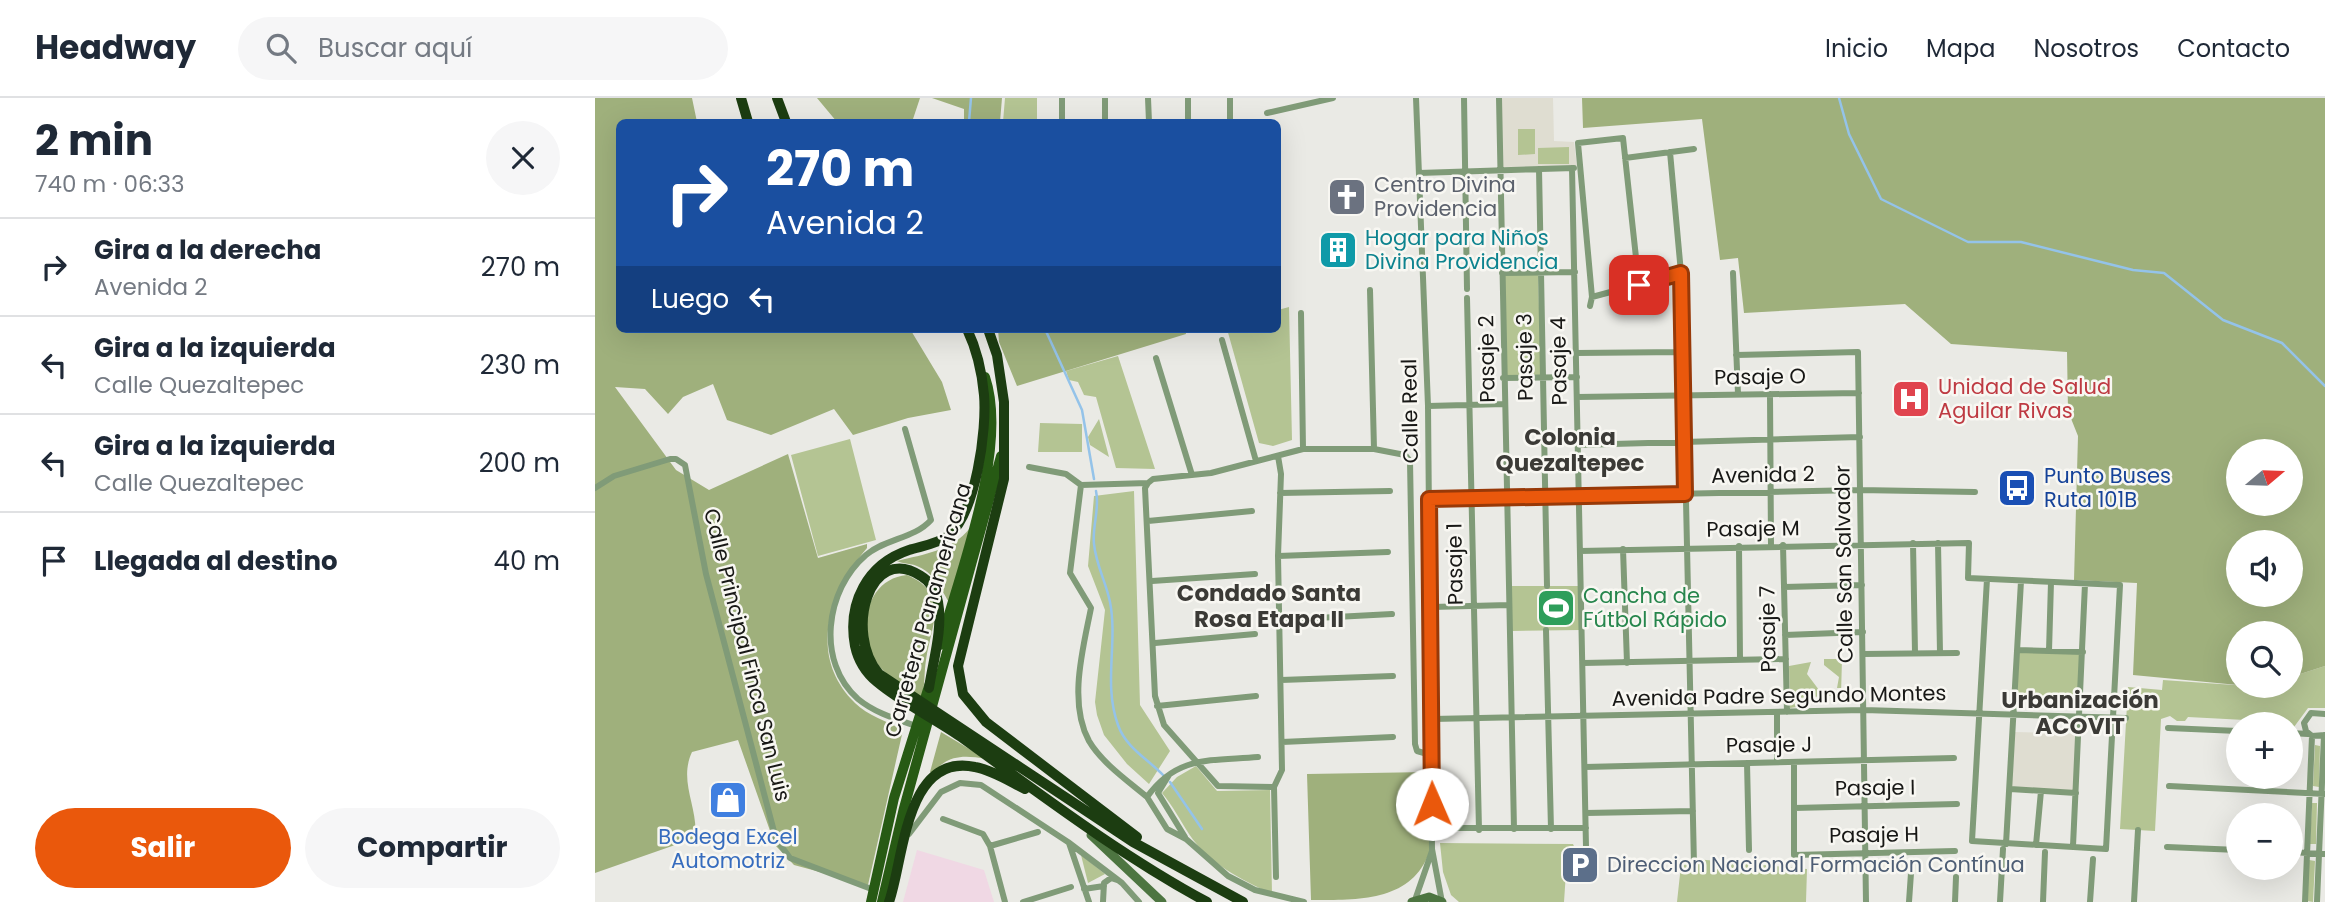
<!DOCTYPE html>
<html lang="es">
<meta charset="utf-8">
<style>
body{margin:0;font-family:Poppins,sans-serif;background:#f6f6f7;color:#1f2937;height:100vh;display:flex;flex-direction:column;font-size:26px;white-space:nowrap}
*{box-sizing:border-box;margin:0}
p{font-size:23px;color:#747a83}
.icon{flex:none;width:38px;height:38px;fill:none;stroke:currentColor;stroke-width:2;stroke-linecap:round;stroke-linejoin:round}
.map{position:relative;flex:1;overflow:hidden}
.side{display:flex;flex-direction:column;background:#fff;width:595px}
.side>*{flex:none}
.hud{position:absolute;left:21px;top:21px;width:665px;height:214px;border-radius:10px;box-shadow:0 7px 28px #0002;background:#1a4fa0;color:#fff;overflow:hidden}
.needle{width:46px;rotate:71deg}
.tools{position:absolute;left:1631px;top:341px;display:grid;gap:14px}
.tools a{display:grid;place-items:center;width:77px;height:77px;border-radius:50%;background:#fff;box-shadow:0 7px 28px #0002;font-size:35px}
.pin{position:absolute;display:grid;place-items:center;width:60px;height:60px;color:#fff;margin:-30px;border-radius:14px;box-shadow:0 4px 10px #0006}
.me{position:absolute;width:77px;margin:-38px;rotate:359deg;stroke-linejoin:round;filter:drop-shadow(0 0 5px #0008)}
.turn{display:flex;align-items:center;gap:24px;height:147px;padding:0 35px;font-size:32px}
.turn .icon{width:91px;height:91px;stroke-width:2.5}
.turn b{display:block;font-size:49px;line-height:60px}
.then{display:flex;align-items:center;height:66px;padding:0 35px;background:#0003;gap:14px;font-size:26px}
.round{display:grid;place-items:center;flex:none;width:74px;height:74px;border-radius:37px;background:#f6f6f7}
.head{display:flex;align-items:center;justify-content:space-between;height:119px;padding:0 35px}
h1{font-size:42px;font-weight:700;line-height:52px}
.action{display:flex;gap:14px;margin-top:auto;padding:14px 35px}
.action a{flex:1;height:80px;border-radius:42px;background:#ea580c;color:#fff;font-size:28px;font-weight:700;line-height:80px;text-align:center}
.action a+a{background:#f6f6f7;color:#1f2937}
ul{padding:0;list-style:none}
li{display:flex;align-items:center;gap:21px;height:98px;padding:0 35px;border-top:2px solid #e0e1e3}
li div{flex:1}
li b{display:block;font-size:26px}
li em{font-style:normal}
header{display:flex;align-items:center;gap:42px;box-sizing:border-box;height:98px;padding:0 35px;background:#fff;border-bottom:2px solid #e0e1e3}
header strong{font-size:33px}
nav{display:flex;gap:38px;margin-inline-start:auto;font-size:24px}
.search{width:490px;height:63px;background:#f6f6f7;display:flex;align-items:center;gap:18px;box-sizing:border-box;padding:0 24px;border-radius:38px;color:#747a83;font-size:26px}
main{display:flex;flex:1;min-height:0}
.map>svg:first-child{display:block}
</style>
<header>
<strong>Headway</strong>
<div class="search"><svg class="icon" aria-label="search" viewBox="0 0 24 24"><circle cx="10" cy="10" r="6"/><path d="M15 15l6 6"/></svg>Buscar aquí</div>
<nav><a>Inicio</a><a>Mapa</a><a>Nosotros</a><a>Contacto</a></nav>
</header>
<main>
<section class="side">
<div class="head"><div><h1>2 min</h1><p>740 m · 06:33</p></div><a class="round"><svg class="icon" aria-label="close" viewBox="0 0 24 24"><path d="M6 6l12 12M18 6L6 18"/></svg></a></div>
<ul>
<li><svg class="icon" aria-label="right" viewBox="0 0 24 24"><path d="M7 20v-9h11M14 6l5 5-5 5"/></svg><div><b>Gira a la derecha</b><p>Avenida 2</p></div><em>270 m</em></li>
<li><svg class="icon" aria-label="left" viewBox="0 0 24 24"><path d="M17 20v-9H6M10 6l-5 5 5 5"/></svg><div><b>Gira a la izquierda</b><p>Calle Quezaltepec</p></div><em>230 m</em></li>
<li><svg class="icon" aria-label="left" viewBox="0 0 24 24"><path d="M17 20v-9H6M10 6l-5 5 5 5"/></svg><div><b>Gira a la izquierda</b><p>Calle Quezaltepec</p></div><em>200 m</em></li>
<li><svg class="icon" aria-label="arrive" viewBox="0 0 24 24"><path d="M6 21V4h12l-3 4 3 4H6"/></svg><div><b>Llegada al destino</b></div><em>40 m</em></li>
</ul>
<div class="action"><a>Salir</a><a>Compartir</a></div>
</section>
<div class="map">
<svg width="1730" height="804" viewBox="0 0 1730 804">
<rect width="100%" height="100%" fill="#eaeae5"/>
<path fill="#dfddd1" d="M906,0H958L959,43L979,44L982,68L907,69Z
M1420,634L1483,636L1480,693L1416,689Z"/>
<path fill="#f0d8e4" d="M322,752L389,772L399,804H308Z"/>
<path fill="#b4c493" d="M410,0H442V24H408Z
M923,31H940V56L923,57Z
M974,49V66H943V50Z
M909,176L943,177L946,277L911,278Z
M694,209L697,342L678,348L664,345L632,231H682L683,212Z
M523,258L560,371L521,370L501,299L489,297L483,284L474,282L471,273Z
M504,321L514,359L495,347L493,339Z
M445,325L487,326V354H443Z
M255,341L281,442L223,458L196,357Z
M539,393L545,607L575,653L554,686L532,666L509,637L502,617L500,604L510,512L493,468L499,398Z
M916,488H984L985,532L917,533Z
M1424,553L1486,555L1484,602L1422,599Z
M1229,561H1247L1246,597L1202,600V609L1195,610L1194,568L1216,564L1212,576L1227,596H1245L1246,590H1242L1244,579L1229,567Z
M1730,568V610H1713L1699,629L1688,624L1593,619L1590,623H1582L1575,618L1566,621L1560,733L1525,731L1533,589L1567,592L1568,582L1667,589L1696,588V579Z
M1720,647L1725,648L1724,689L1718,688Z
M601,668L622,693L675,692L677,796C647,782 613,765 594,736C585,722 578,708 567,695L582,679Z
M1717,705H1722L1721,746H1715Z
M845,745L978,746L982,755L972,759L969,804H864L856,797L848,774Z
M486,757L510,776L493,785Z
M1100,761L1212,771L1211,804H1082L1086,767L1098,766Z
M1714,762L1720,763L1718,804L1712,803Z"/>
<path fill="#9fb07c" fill-rule="evenodd" d="M0,0H97L102,24H24V231H315L347,284L356,312L313,320L258,337L239,311L176,337L132,322L118,286L88,299L73,316L50,291L20,289L81,372L114,392L193,356L223,460L272,446V450C234,495 212,558 260,605C272,617 293,624 308,632L273,787L199,767L180,747L143,642L97,654C83,684 104,710 100,740L0,775Z
M222,0H325L317,24H242Z
M337,0H407L405,24H369V11Z
M987,0H1730V568L1696,579V536H1643V587L1538,577L1542,485L1479,482L1483,338L1473,313L1472,254L1356,246L1310,206L1149,215L1143,160L1125,162L1107,21L988,30ZM1643,354H1696V406H1643ZM1643,444H1696V497H1643Z
M403,231H590L591,236L422,288L404,244Z
M375,430L354,504C345,490 341,477 324,469C317,465 308,466 302,463C329,456 357,453 375,430Z
M312,477C356,496 336,527 331,562C329,575 330,587 327,600C311,589 290,579 280,562C262,531 271,481 312,477Z
M346,634L391,661C368,657 353,657 338,675L335,674Z
M834,674C834,694 840,731 836,749C820,804 765,802 716,802L712,676Z"/>
<g fill="none" stroke-linecap="round" stroke-linejoin="round">
<path stroke="#94c3e9" stroke-width="2.5" d="M1244,0L1254,36L1286,101L1373,144H1426L1538,172L1569,175L1628,222L1687,245L1730,288
M374,24L376,0
M450,231L487,312L499,381
M501,393C505,411 497,428 499,446C501,467 511,484 515,504C523,545 508,586 523,627C531,650 553,661 569,678
M575,684L607,731"/>
<path stroke="#809b78" stroke-width="6" d="M467,0V24
M553,0L554,24
M593,0V24
M635,0V24
M821,0L833,308L837,751L847,804
M869,0L872,191
M904,0L919,731
M672,15L738,0
M510,24V0
M1075,54L1086,175L1099,767
M1030,60L1099,51
M977,70L991,749
M944,71L952,488
M824,75L979,70
M907,175L980,174
M1138,175L1143,296
M775,192L779,351
M997,199L1086,175
M872,200L884,732
M995,208L997,199L983,45L1028,40L1044,187
M706,215L708,351
M627,242L661,363
M981,255L1088,254
M1141,257L1263,254L1271,804
M561,260L597,377
M908,280L982,279
M1175,296L1176,448
M982,299L1264,295
M833,308L910,306
M310,331L336,422C319,441 291,440 271,457C230,492 221,564 263,601C280,615 301,621 321,628
M983,347L1265,339
M434,369L471,376L486,387L553,385L558,381L616,375L708,351H779L810,357L815,363L820,646L822,653L836,657
M553,385L550,390L560,598L569,627L623,688L679,689
M486,387L475,475L496,510C488,551 473,604 494,643C507,665 533,683 552,699
M0,390L19,378L75,361H81L90,367L111,476L181,741L195,760L279,792
M685,395L795,393
M834,401L1264,392L1380,394
M553,423L657,413
M1318,445L1320,555
M1343,445L1345,555
M1188,447L1192,614
M1144,448L1145,562
M1028,451L1032,565
M985,453L1374,445L1373,480L1525,487L1511,751L1377,743L1392,481
M683,458L793,454
M557,483L660,476
M1189,489L1267,487
M837,509L914,507
M684,522L797,516
M951,532L956,731
M1190,537L1268,534
M560,545L660,536
M1423,552L1488,554
M1454,553L1456,484
M1268,556L1362,555
M988,565L1191,561
M686,582L798,578
M562,608L661,598
M1182,614V664
M1730,616L1716,615L1709,625L1711,633L1717,638L1730,637
M838,621L1269,612L1531,620
M1573,630L1643,633
M1696,635L1713,636
M687,644L798,639
M663,659C616,663 582,657 552,699L572,731L591,741L633,778L660,792L709,804
M1199,664V757L1360,753
M1152,665L1154,752
M990,669L1359,660
M574,677L563,695L590,739
M1574,688L1730,696
M1415,691L1481,695
M1199,710L1362,706
M991,715L1098,713
M348,721L388,736L395,748L410,804
M838,730H991
M314,736L346,694L365,685L386,687L473,744L527,785L544,804
M474,745L494,804
M1411,746L1426,483
M1441,747L1446,693
M395,748L443,734
M1478,748L1490,486
M1572,749L1643,752
M1696,754L1730,756
M681,779L679,689L687,672L683,458L686,376L683,358
M489,791L509,788
M820,802L837,753
M428,804L476,789
M508,804L509,785L516,780L522,782
M1314,804L1316,775
M1360,804L1361,779
M1405,804L1408,751
M1448,804L1450,754
M1495,804L1498,761
M1539,804L1543,732
M1710,804L1717,638
M1722,804L1729,637"/>
<path stroke="#4d7541" stroke-width="9" d="M496,737L567,804
M817,804L834,799L847,804"/>
<path stroke="#275a14" stroke-width="10" d="M345,547C365,474 414,350 390,279
M276,804L299,700L335,585
M287,804L309,710L406,358"/>
<path stroke="#1c3d11" stroke-width="10" d="M146,0L153,24
M182,0L191,24
M372,231C382,252 387,274 389,297C392,331 381,416 353,438C342,446 327,448 314,452C272,466 252,505 260,548C263,562 271,575 282,584C307,605 339,620 366,639C445,696 525,757 612,804
M393,231L402,257L409,304V381L363,568L368,596L391,624L542,739
M334,590C338,563 348,531 343,504C341,493 336,484 326,478C274,444 249,535 284,576L538,744L648,804
M294,804C309,762 310,654 380,669C397,672 414,683 430,691"/>
</g>
<g fill="none" stroke-linecap="round" stroke-linejoin="round">
<defs>
<path id="route" d="M837,706L834,401L1090,396L1086,175L1044,187"/>
</defs>
<use href="#route" stroke="#983908" stroke-width="18"/>
<use href="#route" stroke="#ea580c" stroke-width="12"/>
</g>
<defs>
<symbol id="church-square" viewBox="-11 -11 22 22"><rect x="-9" y="-9" width="18" height="18" rx="4" fill="#6b7280" stroke="#f8f7f2"/><path d="M-1.2-6h2.4v3.5h3.3v2.4h-3.3V6h-2.4V-.1h-3.3v-2.4h3.3Z" fill="#fff"/></symbol>
<symbol id="building-square" viewBox="-11 -11 22 22"><rect x="-9" y="-9" width="18" height="18" rx="4" fill="#0f9aa8" stroke="#f8f7f2"/><path d="M-4-6H4V6H1V3H-1V6H-4ZM-2.5-4.3h1.7v1.8h-1.7ZM.8-4.3h1.7v1.8H.8ZM-2.5-1h1.7V.8h-1.7ZM.8-1h1.7V.8H.8Z" fill="#fff"/></symbol>
<symbol id="hospital-square" viewBox="-11 -11 22 22"><rect x="-9" y="-9" width="18" height="18" rx="4" fill="#e0444e" stroke="#f8f7f2"/><path d="M-5-5h3v3.5h4V-5h3V5h-3V1.5h-4V5h-3Z" fill="#fff"/></symbol>
<symbol id="bus-square" viewBox="-11 -11 22 22"><rect x="-9" y="-9" width="18" height="18" rx="4" fill="#1a4fb4" stroke="#f8f7f2"/><path d="M-5-6H5V4H4V6H2V4H-2V6H-4V4H-5ZM-3.5-4V0h7V-4ZM-3.5 1.2v1.5H-2V1.2ZM2 1.2v1.5H3.5V1.2Z" fill="#fff"/></symbol>
<symbol id="stadium-square" viewBox="-11 -11 22 22"><rect x="-9" y="-9" width="18" height="18" rx="4" fill="#2e9e5b" stroke="#f8f7f2"/><path d="M0-5a6.5 5 0 1 0 0 10a6.5 5 0 1 0 0-10ZM-3.5-1.8h7v3.6h-7Z" fill="#fff"/></symbol>
<symbol id="shop-square" viewBox="-11 -11 22 22"><rect x="-9" y="-9" width="18" height="18" rx="4" fill="#3f7fe0" stroke="#f8f7f2"/><path d="M-5-2.5h2.3a2.7 3.5 0 0 1 5.4 0H5L5.5 6h-11ZM-1.5-2.5h3a1.5 2.3 0 0 0-3 0Z" fill="#fff"/></symbol>
<symbol id="parking-square" viewBox="-11 -11 22 22"><rect x="-9" y="-9" width="18" height="18" rx="4" fill="#5c6f8a" stroke="#f8f7f2"/><path d="M-3.5-5.5H1a3.5 3.5 0 0 1 0 7H-1V5.5H-3.5ZM-1-3.4V-.6H.8a1.4 1.4 0 0 0 0-2.8Z" fill="#fff"/></symbol>
</defs>
<g fill-rule="evenodd">
<use href="#church-square" x="730" y="77" width="44" height="44"/>
<use href="#building-square" x="721" y="130" width="44" height="44"/>
<use href="#hospital-square" x="1294" y="279" width="44" height="44"/>
<use href="#bus-square" x="1400" y="368" width="44" height="44"/>
<use href="#stadium-square" x="939" y="488" width="44" height="44"/>
<use href="#shop-square" x="111" y="680" width="44" height="44"/>
<use href="#parking-square" x="963" y="745" width="44" height="44"/>
</g>
<g text-anchor="middle" stroke-width="5" stroke-linejoin="round" paint-order="stroke">
<g font-size="21" fill="#5b616d" stroke="#f8f7f2" text-anchor="start">
<text x="779" y="94">Centro Divina<tspan x="779" dy="24">Providencia</tspan></text>
</g>
<g font-size="21" fill="#0d838f" stroke="#f8f7f2" text-anchor="start">
<text x="770" y="147">Hogar para Niños<tspan x="770" dy="24">Divina Providencia</tspan></text>
</g>
<g font-size="21" fill="#181816" stroke="#f8f7f2">
<text transform="translate(930 259) rotate(-91)" y="7">Pasaje 3</text>
<text transform="translate(892 261) rotate(-91)" y="7">Pasaje 2</text>
<text transform="translate(964 263) rotate(-91)" y="7">Pasaje 4</text>
<text transform="translate(1165 279) rotate(-1)" y="7">Pasaje O</text>
<text transform="translate(815 313) rotate(-91)" y="7">Calle Real</text>
<text transform="translate(1168 377) rotate(-1)" y="7">Avenida 2</text>
<text transform="translate(1158 431) rotate(-1)" y="7">Pasaje M</text>
<text transform="translate(860 466) rotate(-91)" y="7">Pasaje 1</text>
<text transform="translate(1249 466) rotate(-91)" y="7">Calle San Salvador</text>
<text transform="translate(333 512) rotate(-74)" y="7">Carretera Panamericana</text>
<text transform="translate(1173 531) rotate(-91)" y="7">Pasaje 7</text>
<text transform="translate(152 557) rotate(76)" y="7">Calle Principal Finca San Luis</text>
<text transform="translate(1184 598) rotate(-1)" y="7">Avenida Padre Segundo Montes</text>
<text transform="translate(1174 647) rotate(-1)" y="7">Pasaje J</text>
<text transform="translate(1280 690) rotate(-1)" y="7">Pasaje I</text>
<text transform="translate(1279 737) rotate(-1)" y="7">Pasaje H</text>
</g>
<g font-size="21" fill="#be3a42" stroke="#f8f7f2" text-anchor="start">
<text x="1343" y="296">Unidad de Salud<tspan x="1343" dy="24">Aguilar Rivas</tspan></text>
</g>
<g font-size="21" fill="#164399" stroke="#f8f7f2" text-anchor="start">
<text x="1449" y="385">Punto Buses<tspan x="1449" dy="24">Ruta 101B</tspan></text>
</g>
<g font-size="21" fill="#27864d" stroke="#f8f7f2" text-anchor="start">
<text x="988" y="505">Cancha de<tspan x="988" dy="24">Fútbol Rápido</tspan></text>
</g>
<g font-size="21" fill="#366cbe" stroke="#f8f7f2">
<text x="133" y="746">Bodega Excel<tspan x="133" dy="24">Automotriz</tspan></text>
</g>
<g font-size="21" fill="#4e5e75" stroke="#f8f7f2" text-anchor="start">
<text x="1012" y="774">Direccion Nacional Formación Contínua</text>
</g>
<g font-size="23" font-weight="bold" fill="#3b3a36" stroke="#f8f7f2">
<text x="975" y="347">Colonia<tspan x="975" dy="26">Quezaltepec</tspan></text>
<text x="674" y="503">Condado Santa<tspan x="674" dy="26">Rosa Etapa II</tspan></text>
<text x="1485" y="610">Urbanización<tspan x="1485" dy="26">ACOVIT</tspan></text>
</g>
</g>
</svg>
<div class="tools">
<a><svg class="needle" viewBox="-14 -14 28 28"><path d="M0-13l5 13h-10z" fill="#e53935"/><path d="M0 13l5-13h-10z" fill="#747a83"/></svg></a>
<a><svg class="icon" aria-label="sound" viewBox="0 0 24 24"><path d="M4 9h4l5-4v14l-5-4H4zM17 9q2 3 0 6"/></svg></a>
<a><svg class="icon" aria-label="search" viewBox="0 0 24 24"><circle cx="10" cy="10" r="6"/><path d="M15 15l6 6"/></svg></a>
<a>+</a>
<a>−</a>
</div>
<div class="pin" style="left:1044px;top:187px;background:#d93025"><svg class="icon" aria-label="arrive" viewBox="0 0 24 24"><path d="M6 21V4h12l-3 4 3 4H6"/></svg></div>
<svg class="me" style="left:837px;top:706px" viewBox="-20 -20 40 40"><circle r="19" fill="#fff"/><path d="M0-13L10 11 0 6-10 11z" fill="#ea580c"/></svg>
<div class="hud">
<div class="turn"><svg class="icon" aria-label="right" viewBox="0 0 24 24"><path d="M7 20v-9h11M14 6l5 5-5 5"/></svg><div><b>270 m</b>Avenida 2</div></div>
<div class="then">Luego<svg class="icon" aria-label="left" viewBox="0 0 24 24"><path d="M17 20v-9H6M10 6l-5 5 5 5"/></svg></div>
</div>
</div>
</main>
